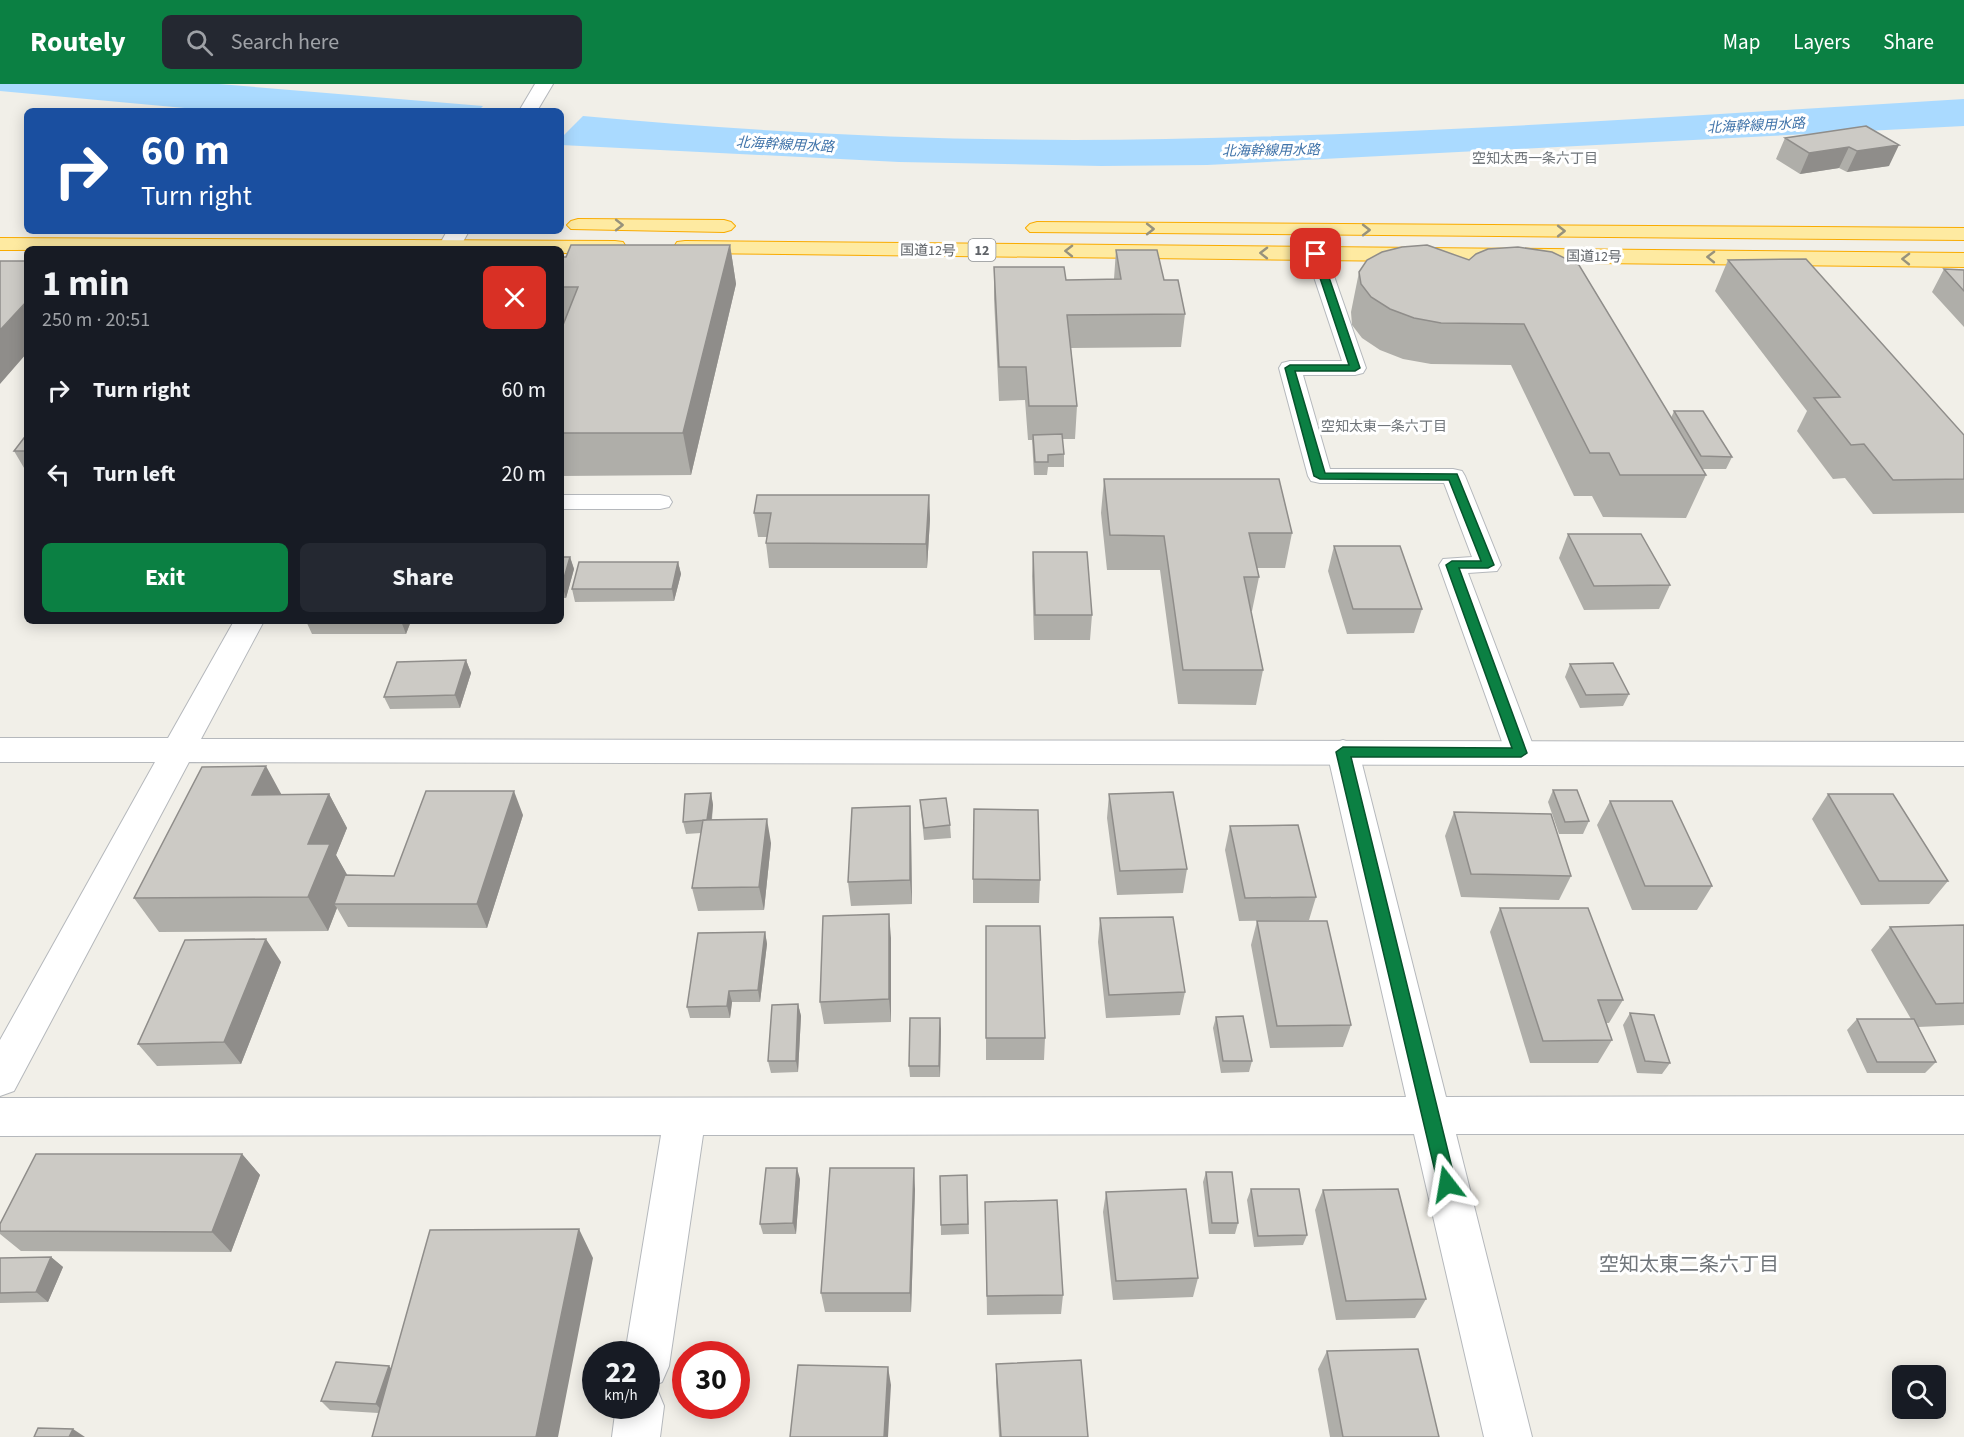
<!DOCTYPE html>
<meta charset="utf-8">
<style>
body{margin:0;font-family:"Source Sans 3","Noto Sans JP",sans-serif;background:#242831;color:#f1f3f6;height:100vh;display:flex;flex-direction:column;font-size:22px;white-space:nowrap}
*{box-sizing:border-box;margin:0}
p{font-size:20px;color:#9ea1a6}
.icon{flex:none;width:33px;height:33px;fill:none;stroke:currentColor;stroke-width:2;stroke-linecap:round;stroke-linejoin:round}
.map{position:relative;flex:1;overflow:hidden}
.side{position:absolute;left:24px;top:162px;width:540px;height:378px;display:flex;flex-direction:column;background:#171b24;border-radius:9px;box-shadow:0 3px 15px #0003}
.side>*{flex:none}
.hud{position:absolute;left:24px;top:24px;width:540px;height:126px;border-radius:9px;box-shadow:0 3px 15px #0003;background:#1a4fa0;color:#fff;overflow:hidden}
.buttons{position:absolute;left:1892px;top:1281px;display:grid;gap:12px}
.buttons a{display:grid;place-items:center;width:54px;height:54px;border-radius:9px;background:#171b24;box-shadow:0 3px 15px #0003;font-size:30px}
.speed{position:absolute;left:582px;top:1257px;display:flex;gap:12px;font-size:30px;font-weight:700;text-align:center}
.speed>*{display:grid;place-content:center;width:78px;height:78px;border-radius:50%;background:#171b24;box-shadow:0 3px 15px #0003;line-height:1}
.speed small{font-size:15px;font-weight:400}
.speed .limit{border:9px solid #d22;background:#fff;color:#111}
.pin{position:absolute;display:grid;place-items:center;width:51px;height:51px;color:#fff;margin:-26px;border-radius:12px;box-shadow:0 3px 9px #0006}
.me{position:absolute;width:66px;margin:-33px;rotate:346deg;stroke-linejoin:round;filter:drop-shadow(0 0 4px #0008)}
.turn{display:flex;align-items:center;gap:21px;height:126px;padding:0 18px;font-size:27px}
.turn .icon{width:78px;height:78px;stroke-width:2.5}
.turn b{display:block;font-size:42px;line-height:51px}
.round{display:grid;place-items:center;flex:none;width:63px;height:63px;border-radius:9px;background:#242831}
.headline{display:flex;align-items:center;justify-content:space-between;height:102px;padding:0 18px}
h1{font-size:36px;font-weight:700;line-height:45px}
.primary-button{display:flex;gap:12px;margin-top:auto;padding:12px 18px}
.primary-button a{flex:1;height:69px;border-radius:9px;background:#0b8043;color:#fff;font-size:24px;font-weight:700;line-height:69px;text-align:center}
.primary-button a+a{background:#242831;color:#f1f3f6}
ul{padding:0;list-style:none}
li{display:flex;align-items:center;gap:18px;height:84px;padding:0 18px}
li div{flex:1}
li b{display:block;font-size:22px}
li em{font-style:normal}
header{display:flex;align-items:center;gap:36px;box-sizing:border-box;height:84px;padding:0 30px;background:#0b8043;color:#fff}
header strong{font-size:28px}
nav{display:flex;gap:33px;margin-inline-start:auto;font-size:21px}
.search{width:420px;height:54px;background:#242831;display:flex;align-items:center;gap:15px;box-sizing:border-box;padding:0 21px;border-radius:9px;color:#9ea1a6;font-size:22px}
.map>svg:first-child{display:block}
</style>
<header>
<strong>Routely</strong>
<div class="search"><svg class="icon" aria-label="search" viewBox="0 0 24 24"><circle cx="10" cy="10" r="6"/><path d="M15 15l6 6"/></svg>Search here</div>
<nav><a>Map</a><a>Layers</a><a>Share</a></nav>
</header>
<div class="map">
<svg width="1964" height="1353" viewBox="0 0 1964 1353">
<rect width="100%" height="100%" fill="#f1efe8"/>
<path fill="#aadaff" d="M0,0H219L483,22L478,27H217L0,7Z
M1964,15V42L1207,81L1101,82L899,78L561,61V54L583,32C776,50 971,59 1166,55C1432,50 1698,31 1964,15Z"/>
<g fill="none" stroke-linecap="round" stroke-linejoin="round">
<defs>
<path id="service" d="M1316,163L1323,165L1326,169L1366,284L1363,289L1355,291H1303L1330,385H1453L1462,387L1465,392L1501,481L1497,487L1468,489L1536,669L1532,677L1521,680L1510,677L1506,669L1439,481L1443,475L1472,473L1444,399H1320L1311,397L1308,392L1279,284L1282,279L1290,277H1342L1306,169L1309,165Z
M561,411H660L669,413L672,418L669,423L660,425H561Z"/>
<path id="minor" d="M1343,656L1355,660L1359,668L1446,1013L1964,1012V1050H1456L1532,1353H1484L1414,1050L703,1051L669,1282L662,1298L651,1303L657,1305L664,1322L660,1353H612L616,1322H646V1270H625L661,1051L0,1052V1014L1406,1013L1327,668L1331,660Z"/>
<path id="tertiary" d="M535,0H553L537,27H519Z
M447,147H469L459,165H437Z
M234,537H264L201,655L1964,658V682L189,678L14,1007L0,1012V956L155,678H0V654H168Z"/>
<path id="trunk" d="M578,135L724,136L731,138L735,142L731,146L724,148L571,145L567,141L571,137Z
M1037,138L1964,144V156L1030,148L1026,144L1030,140Z
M0,154L615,157L623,158L626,163L623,168L615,169H561V165L0,166Z
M685,157L1964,169V183L685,169L677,168L674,163L677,158Z"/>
</defs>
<use href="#service" stroke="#b5b8bc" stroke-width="2"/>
<use href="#minor" stroke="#b5b8bc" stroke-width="2"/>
<use href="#tertiary" stroke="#b5b8bc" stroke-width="2"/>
<use href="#trunk" stroke="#f9ab00" stroke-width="2"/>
<use href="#service" fill="#fff" fill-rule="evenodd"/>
<use href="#minor" fill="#fff" fill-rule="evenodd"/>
<use href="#tertiary" fill="#fff" fill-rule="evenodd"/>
<use href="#trunk" fill="#feeaa1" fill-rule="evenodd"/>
</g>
<path fill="#afaea9" d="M1866,42L1889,82L1847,88L1839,84L1800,90L1776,75L1785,54Z
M730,161L736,200L691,391L561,392V246L563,242L561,234V173Z
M1402,163L1671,334L1674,327L1732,373L1726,385H1702L1706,391L1686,434L1603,433L1592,412H1574L1511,281L1431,280L1403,275L1380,266L1362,254L1352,241L1351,228L1359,188Z
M1116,166L1164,196L1185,230L1181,263L1071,264L1077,322L1075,355H1062L1064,370V383H1048L1047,391H1034L1032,356H1028L1025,316L999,317L994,215V183L1066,196L1114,195Z
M1728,176L1964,351V429L1873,430L1845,394L1833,395L1797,347L1807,327L1715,207Z
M1944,185L1964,186V243L1932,208Z
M27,350V389L14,367Z
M1104,395L1292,449L1285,484H1257L1259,493L1252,527H1251L1263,586L1256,621L1178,620L1160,486H1107L1101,429Z
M929,411L930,435L927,484H769L766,459L767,453H758L754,429Z
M1568,450L1670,501L1659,525L1584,526L1559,474Z
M1334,462L1422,525L1414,549L1347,550L1328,487Z
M1033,468L1092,531L1090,556H1034L1032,492Z
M561,473H570L574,485L566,514H561Z
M678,478L681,490L674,517L575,518L572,505Z
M306,537H411L406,550H312Z
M466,576L471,589L460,624L390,625L384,613Z
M1570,580L1629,610L1623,622L1580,624L1565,593Z
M1553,706L1589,737L1583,750H1559L1548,718Z
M711,709L713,721L712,736L771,759L764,826L698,827L692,804L701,749L686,750L683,738Z
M281,710H329L347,744L336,771L347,791L394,792L523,731L487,844L348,843L337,824L328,847L159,848L134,814Z
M1109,710L1187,785L1183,809L1117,811L1107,734Z
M1828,710L1948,797L1929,820L1861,821L1812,735Z
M920,716L950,741L951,754L924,756Z
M1610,717L1712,802L1697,826H1632L1597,741Z
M1454,728L1571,792L1559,816L1461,813L1445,752Z
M1230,742L1316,813L1309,836L1239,837L1225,766Z
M911,746L912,820L851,822L848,798Z
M973,795L1040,796L1039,819H973Z
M1500,824L1623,916L1609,939H1606L1612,956L1598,979H1530L1490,848Z
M1100,834L1185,908L1180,931L1106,934L1098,858Z
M1257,837L1351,941L1343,963L1270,964L1251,861Z
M1964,841V941L1918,943L1936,978L1925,989H1867L1847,946L1857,935H1911L1871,866L1890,843Z
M986,842L1045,954L1044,976H986Z
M765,848L767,860L760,918H732L730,934H690L687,923Z
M891,854V938L824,940L820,918Z
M281,878L241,980L157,982L138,960Z
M798,920L801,932L798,988L771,989L768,977Z
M1630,929L1670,979L1662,990L1637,989L1623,941Z
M1216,933L1252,977L1249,988L1221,989L1213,944Z
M941,945L940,993H910L909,982Z
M242,1070L260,1091L231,1168L21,1167L0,1150V1140Z
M1206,1088L1238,1139L1235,1150H1209L1203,1098Z
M967,1091L969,1150L941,1151L940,1092Z
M800,1095L796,1150H763L760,1140Z
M915,1105L911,1228H825L821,1209Z
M1251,1105L1307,1151L1303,1161L1254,1163L1247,1116Z
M1323,1106L1426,1215L1415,1234L1336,1236L1315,1126Z
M1106,1108L1198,1194L1193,1213L1113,1216L1103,1128Z
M985,1118L1063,1211L1061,1230L987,1231Z
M51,1173L63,1183L48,1218L0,1219V1174Z
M593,1174L378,1329L330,1326L321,1317L391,1284Z
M1327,1267L1439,1353H1330L1318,1285Z
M996,1280L1088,1353H999L996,1298Z"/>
<path fill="#8f8d8a" d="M1899,61L1889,82L1847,88L1857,67Z
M1849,63L1839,84L1800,90L1809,69Z
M730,161L736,200L691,391L683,349Z
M27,217V269L0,300V246Z
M929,411L930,435L927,484L926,460Z
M570,473L574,485L566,514L562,501Z
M678,478L681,490L674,517L672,505Z
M401,537H411L406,550Z
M466,576L471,589L460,624L455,611Z
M266,682L285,717L252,711Z
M514,707L523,731L487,844L477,820Z
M711,709L713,721L710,749L707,736Z
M329,710L347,744L336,771L349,794L334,820L337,824L328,847L308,813V760Z
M910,722L911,746L912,820L910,796Z
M767,735L771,759L764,826L759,803Z
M889,830L891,854V938L889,915Z
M765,848L767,860L760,918L758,906Z
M266,855L281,878L241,980L224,958Z
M729,907L732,918L730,934L727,922Z
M798,920L801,932L798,988L796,977Z
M940,934L941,945L940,993L939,982Z
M242,1070L260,1091L231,1168L212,1148Z
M797,1084L800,1095L796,1150L793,1139Z
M914,1084L915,1105L911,1228L910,1209Z
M579,1145L593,1174L558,1353H536Z
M51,1173L63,1183L48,1218L36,1208Z
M389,1282L397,1291L384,1329L376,1320Z
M888,1283L891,1301L888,1353H884Z
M73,1345L85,1353H69Z"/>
<path fill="#cccac5" stroke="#8f8d8a" stroke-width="1.5" d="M1866,42L1899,61L1857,67L1849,63L1809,69L1785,54Z
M571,161H730L683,349H561V246L578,203H561V173H566Z
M1427,161L1469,176L1476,170L1488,165L1518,163L1552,168L1579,181L1706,391H1620L1609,369H1590L1524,240L1441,239L1414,234L1390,225L1371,213L1361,200L1359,188L1367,176L1382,168L1402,163Z
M1116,166H1157L1164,196H1178L1185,230L1067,231L1077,322H1029L1026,283H999L994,183H1064L1066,196L1121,195Z
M1806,175L1964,351V395L1893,396L1864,360L1851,361L1814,314L1840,313L1728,176Z
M0,177H27V217L0,246Z
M1944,185L1964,186V207Z
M1674,327H1703L1732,373L1701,372Z
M27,350V367H14Z
M1062,350L1064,370L1048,371V378H1035L1033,351Z
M1104,395H1279L1292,449H1249L1259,493H1244L1263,586H1183L1164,452L1110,451Z
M757,411H929L926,460L766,459L771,429H754Z
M1568,450H1641L1670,501L1594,502Z
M1334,462H1400L1422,525H1353Z
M1033,468H1087L1092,531H1035Z
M561,473H570L562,501H561Z
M579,478H678L672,505H572Z
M466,576L455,611L384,613L397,578Z
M1613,579L1629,610L1586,611L1570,580Z
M266,682L252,711L329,710L308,760H330L308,813L134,814L202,683Z
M1553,706H1577L1589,737L1565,738Z
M426,707H514L477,820H334L345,791L394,792Z
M1173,708L1187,785L1120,787L1109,710Z
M711,709L707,736L683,738L685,710Z
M1828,710H1893L1948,797H1879Z
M946,714L950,741L924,744L920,716Z
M1610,717H1672L1712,802H1645Z
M910,722V796L848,798L852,724Z
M974,725L1038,726L1040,796L973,795Z
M1454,728L1551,730L1571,792L1471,790Z
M767,735L759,803L692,804L703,736Z
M1298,741L1316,813L1245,814L1230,742Z
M1500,824H1588L1623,916H1598L1612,956L1543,957Z
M889,830V915L820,918L823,832Z
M1173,833L1185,908L1109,911L1100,834Z
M1257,837H1327L1351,941L1277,942Z
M1964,841V919L1936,920L1890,843Z
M986,842H1040L1045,954H986Z
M765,848L758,906L729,907L727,922L687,923L698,849Z
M266,855L224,958L138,960L185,856Z
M798,920L796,977H768L772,921Z
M1630,929L1654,931L1670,979L1645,977Z
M1243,932L1252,977H1223L1216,933Z
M910,934H940L939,982H909Z
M1857,935H1914L1936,978H1877Z
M36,1070H242L212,1148L0,1147V1140Z
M766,1084H797L793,1139L760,1140Z
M830,1084H914L910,1209H821Z
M1206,1088H1232L1238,1139H1212Z
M967,1091L968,1140L941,1141L940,1092Z
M1186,1105L1198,1194L1116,1197L1106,1108Z
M1251,1105H1299L1307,1151L1258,1152Z
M1398,1105L1426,1215L1346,1217L1323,1106Z
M1057,1116L1063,1211L987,1212L985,1118Z
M579,1145L536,1353H372L430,1146Z
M51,1173L36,1208L0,1209V1174Z
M1418,1265L1439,1353H1343L1327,1267Z
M1081,1276L1088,1353H1001L996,1280Z
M336,1278L389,1282L376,1320L321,1317Z
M798,1281L888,1283L884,1353H790Z
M38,1344L73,1345L69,1353H34Z"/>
<defs><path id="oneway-chevron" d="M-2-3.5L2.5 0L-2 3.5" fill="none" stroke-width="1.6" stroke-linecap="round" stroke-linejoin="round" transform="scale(1.5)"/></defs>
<g stroke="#97927c">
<use href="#oneway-chevron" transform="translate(619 141)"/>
<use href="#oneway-chevron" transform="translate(1150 145)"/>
<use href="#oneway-chevron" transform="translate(1366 146)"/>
<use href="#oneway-chevron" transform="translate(1561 147)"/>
<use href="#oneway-chevron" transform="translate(1069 167) rotate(-179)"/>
<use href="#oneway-chevron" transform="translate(1264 169) rotate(-179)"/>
<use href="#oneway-chevron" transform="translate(1711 173) rotate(-179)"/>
<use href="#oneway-chevron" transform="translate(1906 175) rotate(-179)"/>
</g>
<path fill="#0b8043" stroke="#07532c" stroke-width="1.5" d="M1313,168L1321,170L1360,284L1355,287H1295L1325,389L1457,390L1494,481L1488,484H1459L1527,669L1521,673H1351L1456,1100L1453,1106L1447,1108L1441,1106L1438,1100L1336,668L1343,663L1512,664L1446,481L1452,477H1481L1449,396L1320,395L1314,392L1285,284L1290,281H1349L1312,170Z"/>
<g text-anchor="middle" stroke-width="6" stroke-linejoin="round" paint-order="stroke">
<g font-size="14" font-style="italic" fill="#4174aa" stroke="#fff">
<text transform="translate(1756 41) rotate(-3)" y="5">北海幹線用水路</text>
<text transform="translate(785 60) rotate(3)" y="5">北海幹線用水路</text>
<text transform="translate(1271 66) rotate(-1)" y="5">北海幹線用水路</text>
</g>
<g font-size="14" fill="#70757a" stroke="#fff">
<text x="1535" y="79">空知太西一条六丁目</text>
<text x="1384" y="347">空知太東一条六丁目</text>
</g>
<g font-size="14" fill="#5f6368" stroke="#fff">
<text transform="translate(928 166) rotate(1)" y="5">国道12号</text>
<text transform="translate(1594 172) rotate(1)" y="5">国道12号</text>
</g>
<rect fill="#fff" stroke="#8f9295" stroke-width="1.5" x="968.5" y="155" width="27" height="22" rx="4.5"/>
<g font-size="14" font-weight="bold" fill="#5f6368">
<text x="982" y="171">12</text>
</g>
<g font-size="20" fill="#70757a" stroke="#fff">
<text x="1689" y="1187">空知太東二条六丁目</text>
</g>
</g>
</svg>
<div class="buttons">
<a><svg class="icon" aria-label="search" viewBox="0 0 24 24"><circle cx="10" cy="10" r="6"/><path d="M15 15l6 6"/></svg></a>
</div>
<div class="speed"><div>22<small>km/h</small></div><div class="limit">30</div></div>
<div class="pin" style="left:1316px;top:170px;background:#d93025"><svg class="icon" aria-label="arrive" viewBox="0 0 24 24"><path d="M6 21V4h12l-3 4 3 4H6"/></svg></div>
<svg class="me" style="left:1447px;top:1100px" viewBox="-20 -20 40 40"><path d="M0-17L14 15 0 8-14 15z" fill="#0b8043" stroke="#fff" stroke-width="4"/></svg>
<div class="hud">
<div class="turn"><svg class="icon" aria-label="right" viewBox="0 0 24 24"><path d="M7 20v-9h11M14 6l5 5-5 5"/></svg><div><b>60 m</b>Turn right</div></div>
</div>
<section class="side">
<div class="headline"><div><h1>1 min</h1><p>250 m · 20:51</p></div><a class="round" style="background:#d93025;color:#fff"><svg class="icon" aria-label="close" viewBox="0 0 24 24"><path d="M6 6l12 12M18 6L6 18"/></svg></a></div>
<ul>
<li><svg class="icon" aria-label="right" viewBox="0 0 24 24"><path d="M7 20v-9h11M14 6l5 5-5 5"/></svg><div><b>Turn right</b></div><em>60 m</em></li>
<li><svg class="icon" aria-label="left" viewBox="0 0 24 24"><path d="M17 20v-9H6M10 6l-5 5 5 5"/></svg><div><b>Turn left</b></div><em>20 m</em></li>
</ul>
<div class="primary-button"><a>Exit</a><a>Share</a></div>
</section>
</div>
